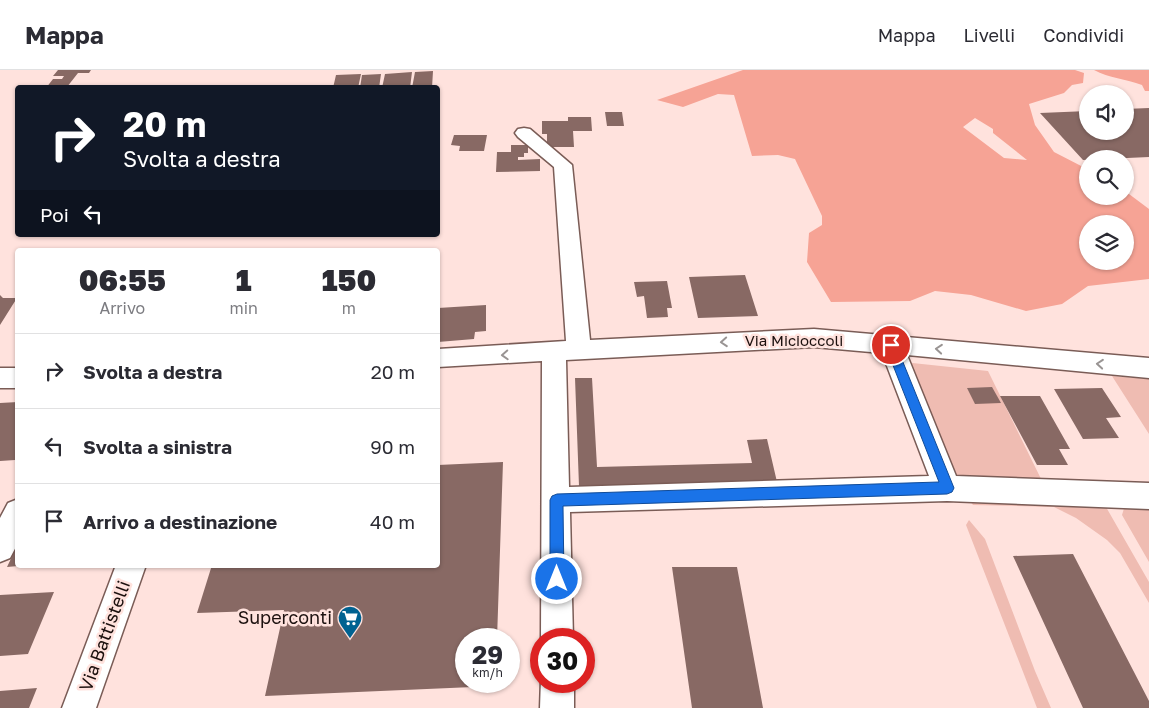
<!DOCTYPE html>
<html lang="it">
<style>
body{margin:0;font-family:"Golos Text",sans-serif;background:#f7f7f7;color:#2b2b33;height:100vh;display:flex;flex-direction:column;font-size:19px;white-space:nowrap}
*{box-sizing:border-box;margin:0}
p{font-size:16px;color:#7c7c81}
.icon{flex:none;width:28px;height:28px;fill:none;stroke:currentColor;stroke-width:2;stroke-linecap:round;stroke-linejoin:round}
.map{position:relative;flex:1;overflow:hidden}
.drawer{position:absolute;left:15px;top:178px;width:425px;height:320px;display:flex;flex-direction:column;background:#fff;border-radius:5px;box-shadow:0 1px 4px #0004}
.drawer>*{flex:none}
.top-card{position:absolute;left:15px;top:15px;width:425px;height:152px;border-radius:5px;box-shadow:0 1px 4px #0004;background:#111827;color:#fff;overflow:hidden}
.fabs{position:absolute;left:1079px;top:15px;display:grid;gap:10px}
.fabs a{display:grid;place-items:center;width:55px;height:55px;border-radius:50%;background:#fff;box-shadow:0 1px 4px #0004;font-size:25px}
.speed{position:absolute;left:455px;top:558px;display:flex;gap:10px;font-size:25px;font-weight:700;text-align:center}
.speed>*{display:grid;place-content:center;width:65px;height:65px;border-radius:50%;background:#fff;box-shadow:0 1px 4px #0004;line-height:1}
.speed small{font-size:12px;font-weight:400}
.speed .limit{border:8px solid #d22;background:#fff;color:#111}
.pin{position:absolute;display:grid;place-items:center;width:42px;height:42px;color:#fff;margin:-21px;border:2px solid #fff;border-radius:50%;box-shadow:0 1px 5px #0007}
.me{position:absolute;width:55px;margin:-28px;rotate:0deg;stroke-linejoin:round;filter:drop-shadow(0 0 4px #0008)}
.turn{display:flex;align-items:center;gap:18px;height:105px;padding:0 25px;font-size:22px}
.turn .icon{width:65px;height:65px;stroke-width:2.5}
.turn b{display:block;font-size:35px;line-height:42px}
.then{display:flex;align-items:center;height:48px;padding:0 25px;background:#0003;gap:10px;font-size:19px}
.eta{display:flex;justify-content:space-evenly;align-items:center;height:85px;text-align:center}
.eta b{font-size:30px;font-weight:800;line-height:35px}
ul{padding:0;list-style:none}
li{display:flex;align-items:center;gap:15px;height:75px;padding:0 25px;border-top:1px solid #e1e1e2}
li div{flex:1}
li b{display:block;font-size:19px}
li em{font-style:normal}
header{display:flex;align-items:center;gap:30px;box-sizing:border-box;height:70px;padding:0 25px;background:#fff;border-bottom:1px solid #e1e1e2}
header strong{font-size:24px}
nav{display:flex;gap:28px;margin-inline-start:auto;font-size:18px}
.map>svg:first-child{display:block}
</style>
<header>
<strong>Mappa</strong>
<nav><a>Mappa</a><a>Livelli</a><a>Condividi</a></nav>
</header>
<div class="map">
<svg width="1149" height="638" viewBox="0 0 1149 638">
<rect width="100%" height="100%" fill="#ffe2dd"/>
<path fill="#efbcb2" d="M903,292L988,301L1044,415L951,413Z
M1112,306L1149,309V364Z
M967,427L1106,437L1149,512V533L1120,483L1107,470L1076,448L1054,437L973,435Z
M1126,432L1149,433V492L1122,445Z
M969,450L985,469L1035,601L1051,638H1037L966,455Z"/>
<path fill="#f6a395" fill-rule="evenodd" d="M743,0H1075L1084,3L1083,13L1072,15L1064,23L1029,34L1035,55L1054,82L1087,99L1088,126H1125V121L1149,139V209L1088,216L1062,234L1026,241L971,225L935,221L910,231L831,232L807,192L809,163L822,155V146L795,89L778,85L752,86L734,25L718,24L683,37L657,30ZM975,48L993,59V63L1027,90L1004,88L963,57ZM1088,154H1125V191H1088Z
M1094,0H1149V21H1145L1142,15C1126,9 1109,8 1094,0Z"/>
<path fill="#886964" d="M58,0H91L89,3H78L67,17L46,18L53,9H62L64,6H53Z
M433,1L432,18H412L415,2Z
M412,2L410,18H382L385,4Z
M361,4L358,18H333L336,5Z
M381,4L379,18H360L362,5Z
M1149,38V87L1083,90L1040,43L1088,41V61H1125V39Z
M605,42H622L624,56H607Z
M568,47H591L592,61H573L574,77H547V64H542V51H568Z
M454,65H487L484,81H459L460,76L451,75Z
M511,75H528V83H524V87H518V90L540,89V101L496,102L497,82H511Z
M745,205L758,246L698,248L689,207Z
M667,211L672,238H667L668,247L647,248L644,226L637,227L634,212Z
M0,225L3,228H17L0,255Z
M486,235V261L475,262L474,269L438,272V238Z
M575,308H592L597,397L752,393L747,370L767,369L777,412L579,416Z
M992,317L1001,333L975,334L967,318Z
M1102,318L1121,347L1106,348L1119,368L1083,369L1054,319Z
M1000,326H1040L1070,379H1059L1068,395H1037Z
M18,332V386L15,390L0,391V333Z
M503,392L497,569H466V611H496V616L265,626L284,540L197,543L212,495H438V395Z
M18,474V496L7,497Z
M1073,484L1149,631V638H1083L1013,486Z
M672,497H737L763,638H692Z
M54,522L28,584L0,586V525Z
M37,618L29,638H0V621Z"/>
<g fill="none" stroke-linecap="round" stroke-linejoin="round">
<defs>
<path id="minor" d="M524,58L530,59L572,95L590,270L814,259L1149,288V308L907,285L956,406L1149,413V439L947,431L570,442L573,569L541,570L542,291L438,297V279L566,271L554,97L518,67L515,63L518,59ZM814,277L882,283L929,406L569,417L566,290Z
M0,298H18V318H0Z
M18,429V473L10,488L0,492V448L8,433Z
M116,495H146L96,638H62Z
M541,609V611H574V638H540Z"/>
</defs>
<use href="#minor" stroke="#7a5c56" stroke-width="3"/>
<use href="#minor" fill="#fff" fill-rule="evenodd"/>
</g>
<defs><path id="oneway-chevron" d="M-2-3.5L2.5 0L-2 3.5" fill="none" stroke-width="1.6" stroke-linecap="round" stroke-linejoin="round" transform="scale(1.25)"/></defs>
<g stroke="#999493">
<use href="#oneway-chevron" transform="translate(724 272) rotate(176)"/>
<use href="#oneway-chevron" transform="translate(939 279) rotate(-175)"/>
<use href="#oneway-chevron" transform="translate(505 285) rotate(177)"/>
<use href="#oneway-chevron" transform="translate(1100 294) rotate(-175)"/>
</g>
<path fill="#1a73e8" stroke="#114b97" d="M891,271L896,275L954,418L952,422L947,424L563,436L564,509L562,514L557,516L552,514L550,509V430L552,426L557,424L939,412L885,275Z"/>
<defs>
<symbol id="supermarket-pin" viewBox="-11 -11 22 30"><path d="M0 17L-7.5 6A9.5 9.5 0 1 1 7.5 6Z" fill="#006291" stroke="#ffe2dd"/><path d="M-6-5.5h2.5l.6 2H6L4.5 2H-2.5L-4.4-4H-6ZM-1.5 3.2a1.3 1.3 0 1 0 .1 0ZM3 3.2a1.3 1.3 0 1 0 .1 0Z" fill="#fff"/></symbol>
</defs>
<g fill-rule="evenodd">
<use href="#supermarket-pin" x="336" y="534" width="28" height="38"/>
</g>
<g text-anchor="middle" stroke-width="5" stroke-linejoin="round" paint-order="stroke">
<g font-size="15" fill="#1d110f" stroke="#ffe2dd">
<text x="794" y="276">Via Micioccoli</text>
</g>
<g font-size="18" fill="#1d110f" stroke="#ffe2dd" text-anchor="end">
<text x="332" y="554">Superconti</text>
</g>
<g font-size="18" fill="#1d110f" stroke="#ffe2dd">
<text transform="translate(105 566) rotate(-70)" y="6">Via Battistelli</text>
</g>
</g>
</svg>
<div class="fabs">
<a><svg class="icon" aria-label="sound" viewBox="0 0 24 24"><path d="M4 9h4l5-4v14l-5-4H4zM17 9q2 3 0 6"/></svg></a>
<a><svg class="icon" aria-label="search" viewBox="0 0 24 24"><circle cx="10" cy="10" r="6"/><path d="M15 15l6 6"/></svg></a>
<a><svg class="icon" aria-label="layers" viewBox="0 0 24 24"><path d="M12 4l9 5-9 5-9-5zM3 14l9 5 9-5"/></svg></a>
</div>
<div class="speed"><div>29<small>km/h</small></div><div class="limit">30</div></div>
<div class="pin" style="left:891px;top:275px;background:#d93025"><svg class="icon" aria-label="arrive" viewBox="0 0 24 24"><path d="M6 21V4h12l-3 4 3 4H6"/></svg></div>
<svg class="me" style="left:557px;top:509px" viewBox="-20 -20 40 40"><circle r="17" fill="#1a73e8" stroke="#fff" stroke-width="3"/><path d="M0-11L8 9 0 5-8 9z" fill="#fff"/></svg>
<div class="top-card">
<div class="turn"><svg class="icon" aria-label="right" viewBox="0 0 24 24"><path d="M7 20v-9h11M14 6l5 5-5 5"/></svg><div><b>20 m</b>Svolta a destra</div></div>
<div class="then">Poi<svg class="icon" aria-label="left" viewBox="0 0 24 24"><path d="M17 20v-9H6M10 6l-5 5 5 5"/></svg></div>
</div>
<section class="drawer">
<div class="eta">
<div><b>06:55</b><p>Arrivo</p></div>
<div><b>1</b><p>min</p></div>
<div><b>150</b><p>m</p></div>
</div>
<ul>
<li><svg class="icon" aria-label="right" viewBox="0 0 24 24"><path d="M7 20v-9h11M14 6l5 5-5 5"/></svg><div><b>Svolta a destra</b></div><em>20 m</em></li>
<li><svg class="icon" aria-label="left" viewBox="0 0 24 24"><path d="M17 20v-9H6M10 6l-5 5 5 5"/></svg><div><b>Svolta a sinistra</b></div><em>90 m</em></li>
<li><svg class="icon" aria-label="arrive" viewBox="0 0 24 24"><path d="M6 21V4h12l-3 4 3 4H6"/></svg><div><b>Arrivo a destinazione</b></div><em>40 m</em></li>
</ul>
</section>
</div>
